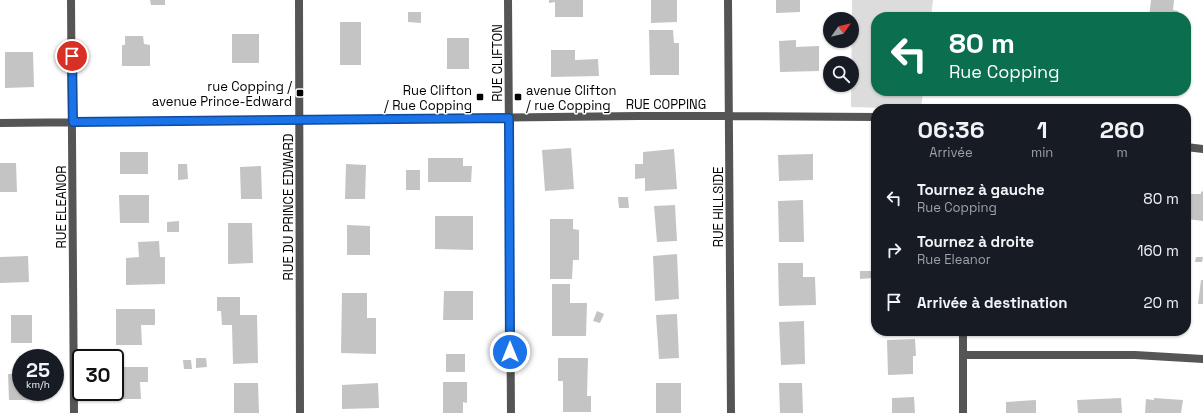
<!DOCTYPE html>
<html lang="fr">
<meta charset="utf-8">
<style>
body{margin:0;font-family:"Space Grotesk",sans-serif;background:#20242c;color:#f1f3f6;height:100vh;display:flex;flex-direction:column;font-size:15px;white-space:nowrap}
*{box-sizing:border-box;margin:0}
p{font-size:13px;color:#9ea1a6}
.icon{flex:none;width:22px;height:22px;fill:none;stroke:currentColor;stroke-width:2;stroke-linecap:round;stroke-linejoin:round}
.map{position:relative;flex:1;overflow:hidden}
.side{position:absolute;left:871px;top:104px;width:320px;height:232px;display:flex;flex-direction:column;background:#171b24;border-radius:16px;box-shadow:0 1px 3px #0004}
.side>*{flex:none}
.banner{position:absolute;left:871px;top:12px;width:320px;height:84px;border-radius:16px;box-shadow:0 1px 3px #0004;background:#0b6e4f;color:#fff;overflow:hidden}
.needle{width:26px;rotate:56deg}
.tools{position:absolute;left:823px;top:12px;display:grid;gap:8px}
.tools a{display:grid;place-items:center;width:36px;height:36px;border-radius:50%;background:#171b24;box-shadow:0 1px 3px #0004;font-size:20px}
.speed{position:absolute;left:12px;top:349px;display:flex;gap:8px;font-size:20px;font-weight:700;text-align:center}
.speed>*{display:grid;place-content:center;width:52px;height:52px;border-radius:50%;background:#171b24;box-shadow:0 1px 3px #0004;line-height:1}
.speed small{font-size:10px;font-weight:400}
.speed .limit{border:2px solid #111;border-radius:6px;background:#fff;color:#111}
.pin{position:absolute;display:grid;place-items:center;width:34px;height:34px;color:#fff;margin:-17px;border:2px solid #fff;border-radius:50%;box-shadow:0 1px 4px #0007}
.me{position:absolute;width:44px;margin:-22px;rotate:0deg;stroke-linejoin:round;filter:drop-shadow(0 0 3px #0008)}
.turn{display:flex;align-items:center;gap:14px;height:84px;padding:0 12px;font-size:18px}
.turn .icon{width:52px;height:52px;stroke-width:2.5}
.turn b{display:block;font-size:28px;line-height:34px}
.eta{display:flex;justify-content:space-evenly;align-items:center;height:68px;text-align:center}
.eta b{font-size:24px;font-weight:700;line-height:28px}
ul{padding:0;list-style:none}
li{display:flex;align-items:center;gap:12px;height:52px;padding:0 12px}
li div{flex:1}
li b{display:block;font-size:15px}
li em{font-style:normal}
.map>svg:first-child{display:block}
</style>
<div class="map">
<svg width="1203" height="413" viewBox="0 0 1203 413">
<rect width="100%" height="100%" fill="#fff"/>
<path fill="#dcdcdc" d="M852,0H933L931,17H876V91H923L921,109L851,107Z"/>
<path fill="#c4c4c4" d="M150,0H165V5H151Z
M549,0H583V17H555V2L549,3Z
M651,0H677V22L651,23Z
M776,0H800V12L776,13Z
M1151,0H1174L1173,10L1178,11L1177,17H1149Z
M408,12H421V23L408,22Z
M340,22H361V65H340Z
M649,30H673L674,43H679V75H650Z
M232,34H259V63H232Z
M125,36H143L144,44L150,45V66H122V45H125Z
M447,38H469V69H447Z
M796,40V47L819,46V71L780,72L779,41Z
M551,50H575V60L598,59L599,76L551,77Z
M5,52H33L34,87L5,88Z
M1151,91H1179L1178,95Z
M571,148L574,189L545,191L542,150Z
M674,149L677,189L645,191V178L635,179V164H643V152Z
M120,152H148V174H120Z
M813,154V180L779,181L778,155Z
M428,158H463V166H472L471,182H428Z
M0,163H16L17,192H0Z
M178,164H187L188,179L178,180Z
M346,164L366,165L365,199H345Z
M261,166L262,199H241L240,167Z
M406,170H420V190H406Z
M1201,191L1203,192V221L1187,219L1189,194H1201Z
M119,195H149V223H120Z
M618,197H628L629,208H619Z
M803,200L804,242H779L778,201Z
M675,205L677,241L657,242L654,206Z
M435,216H473V250L435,249Z
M550,219H573V229L579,230V260H573L572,279H550Z
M179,221V232H167V222Z
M228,223H252L253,263L228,264Z
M347,225L370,226V255H347Z
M1186,226H1191V233H1186Z
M159,241L160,257H165V284L126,285V258L139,257L138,242Z
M1186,253H1191L1190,262L1186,261Z
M677,254L679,299L655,301L653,256Z
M28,256L29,282L0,283V257Z
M1196,257H1203L1202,262H1195Z
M778,263H803V277H815L816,305L779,306Z
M860,271H873V278L860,279Z
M1201,280H1203V304H1198Z
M552,284H570V303H587L586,336H552Z
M444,291H473V320H443Z
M342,293H367V318H376V354L341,353Z
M217,297H240V315H257L258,363L233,364L232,325H222L221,311H217Z
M116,309H155V325H141L142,345H116Z
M597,311L604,314L600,323L593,321Z
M677,314L679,358L659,359L656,315Z
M11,315H32V343H11Z
M804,321L805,364L781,365L779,322Z
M915,339L916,356H913V374L888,375L887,340Z
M446,354H465V372H446Z
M196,358H206L207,367L196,368Z
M558,358H588L587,396H591V412H563V381H558Z
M183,360H191L192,369H184Z
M118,367H148V382H140L141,399H118Z
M8,374H21V392H31V400H9Z
M443,382H467V403L463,402V413H443Z
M234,383H258L259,413H234Z
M378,383L379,408L342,409V385Z
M656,383H681V413H656Z
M779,383H802L803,413H780Z
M914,397L915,413H892V398Z
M1121,398L1122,413H1078L1077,400Z
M1154,398L1183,400L1181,413H1145L1146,399L1154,400Z
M1036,400V413H1006V402Z"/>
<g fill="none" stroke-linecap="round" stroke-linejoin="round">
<path stroke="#555" stroke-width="8" d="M71,0L74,413
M299,0L300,413
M508,0L511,413
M728,0L731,413
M0,123L639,116H729L876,117
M1186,147L1203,149
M963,331V413
M963,355H1135L1203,359"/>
</g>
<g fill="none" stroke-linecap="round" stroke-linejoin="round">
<defs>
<path id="route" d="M72,56L73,122L509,118L510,352"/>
</defs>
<use href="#route" stroke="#114b97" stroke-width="10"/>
<use href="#route" stroke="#1a73e8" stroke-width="7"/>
</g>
<g fill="#000" stroke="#fff" stroke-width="1.5">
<rect x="296" y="89" width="8" height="8" rx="2"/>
<rect x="476" y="93" width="8" height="8" rx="2"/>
<rect x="514" y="93" width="8" height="8" rx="2"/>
</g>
<g text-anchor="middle" stroke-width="3" stroke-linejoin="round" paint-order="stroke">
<g font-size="13" fill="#000" stroke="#fff">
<text transform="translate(497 63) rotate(-90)" y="5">RUE CLIFTON</text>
<text x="666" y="109">RUE COPPING</text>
<text transform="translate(61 207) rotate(-90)" y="5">RUE ELEANOR</text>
<text transform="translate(288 207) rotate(-90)" y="5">RUE DU PRINCE EDWARD</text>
<text transform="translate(718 207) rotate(-90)" y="5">RUE HILLSIDE</text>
</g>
<g font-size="13" fill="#000" stroke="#fff" text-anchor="end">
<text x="292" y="91">rue Copping /<tspan x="292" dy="15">avenue Prince-Edward</tspan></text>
<text x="472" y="95">Rue Clifton<tspan x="472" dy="15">/ Rue Copping</tspan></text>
<text x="526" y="95" text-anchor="start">avenue Clifton<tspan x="526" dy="15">/ rue Copping</tspan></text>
</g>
</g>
</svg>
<div class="tools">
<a><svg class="needle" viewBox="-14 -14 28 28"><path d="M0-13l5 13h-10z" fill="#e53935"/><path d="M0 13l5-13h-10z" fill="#9ea1a6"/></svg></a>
<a><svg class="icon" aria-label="search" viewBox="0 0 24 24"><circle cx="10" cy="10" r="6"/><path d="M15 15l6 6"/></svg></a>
</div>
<div class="speed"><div>25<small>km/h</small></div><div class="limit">30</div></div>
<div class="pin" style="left:72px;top:56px;background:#d93025"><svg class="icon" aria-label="arrive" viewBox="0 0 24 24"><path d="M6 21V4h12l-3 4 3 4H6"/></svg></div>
<svg class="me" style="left:510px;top:352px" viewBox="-20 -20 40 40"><circle r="17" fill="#1a73e8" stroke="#fff" stroke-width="3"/><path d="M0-11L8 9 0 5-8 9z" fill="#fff"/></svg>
<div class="banner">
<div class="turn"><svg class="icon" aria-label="left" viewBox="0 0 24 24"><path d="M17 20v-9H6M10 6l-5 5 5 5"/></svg><div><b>80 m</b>Rue Copping</div></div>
</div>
<section class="side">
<div class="eta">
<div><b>06:36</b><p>Arrivée</p></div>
<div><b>1</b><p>min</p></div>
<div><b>260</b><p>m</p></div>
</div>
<ul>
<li><svg class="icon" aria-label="left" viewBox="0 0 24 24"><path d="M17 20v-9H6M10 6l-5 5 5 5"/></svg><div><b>Tournez à gauche</b><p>Rue Copping</p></div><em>80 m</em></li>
<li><svg class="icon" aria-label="right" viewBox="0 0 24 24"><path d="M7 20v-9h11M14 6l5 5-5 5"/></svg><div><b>Tournez à droite</b><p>Rue Eleanor</p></div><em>160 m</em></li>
<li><svg class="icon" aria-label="arrive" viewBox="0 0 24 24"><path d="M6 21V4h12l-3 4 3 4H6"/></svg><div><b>Arrivée à destination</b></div><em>20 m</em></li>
</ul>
</section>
</div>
